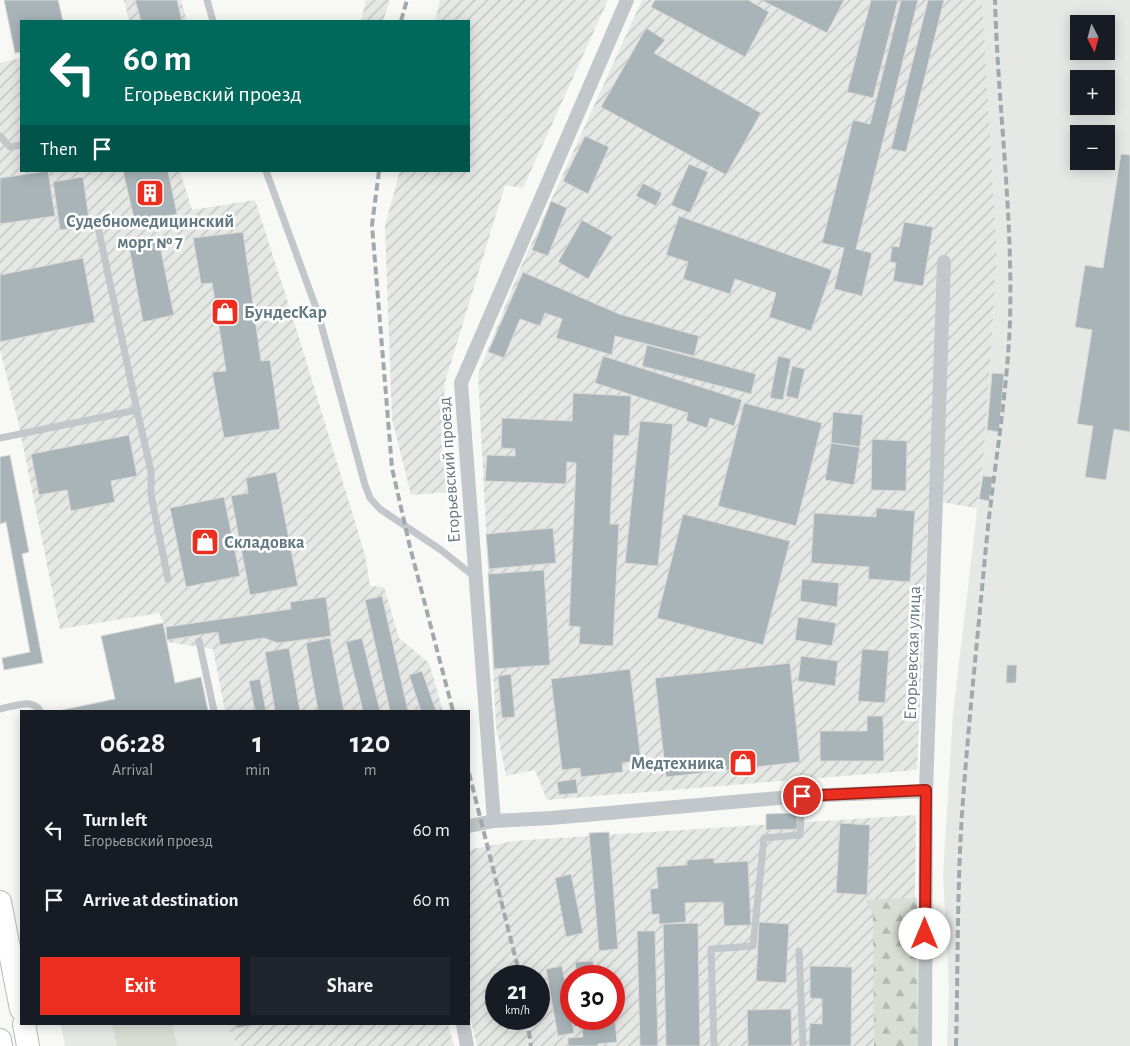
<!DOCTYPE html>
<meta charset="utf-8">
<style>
body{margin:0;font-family:"Alegreya Sans",sans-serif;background:#20242c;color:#f1f3f6;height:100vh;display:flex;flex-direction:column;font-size:19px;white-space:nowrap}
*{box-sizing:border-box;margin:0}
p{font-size:16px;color:#9ea1a6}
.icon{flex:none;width:28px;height:28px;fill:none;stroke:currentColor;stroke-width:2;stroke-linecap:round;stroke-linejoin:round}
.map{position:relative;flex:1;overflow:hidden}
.side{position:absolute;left:20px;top:710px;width:450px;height:315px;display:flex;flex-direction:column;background:#171b24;border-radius:0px;box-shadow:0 2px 12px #0003}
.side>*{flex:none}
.banner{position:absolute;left:20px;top:20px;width:450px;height:152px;border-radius:0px;box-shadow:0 2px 12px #0003;background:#00695c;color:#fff;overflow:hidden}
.needle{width:32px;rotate:174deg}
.controls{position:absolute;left:1070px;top:15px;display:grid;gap:10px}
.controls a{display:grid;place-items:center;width:45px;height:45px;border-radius:0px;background:#171b24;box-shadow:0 2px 12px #0003;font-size:25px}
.speed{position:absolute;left:485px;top:965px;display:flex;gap:10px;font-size:25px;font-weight:700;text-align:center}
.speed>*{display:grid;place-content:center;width:65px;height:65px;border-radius:50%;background:#171b24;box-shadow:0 2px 12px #0003;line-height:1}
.speed small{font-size:12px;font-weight:400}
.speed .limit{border:8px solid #d22;background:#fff;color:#111}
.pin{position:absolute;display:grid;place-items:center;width:42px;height:42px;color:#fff;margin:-21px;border:2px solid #fff;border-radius:50%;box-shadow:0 1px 5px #0007}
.me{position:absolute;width:55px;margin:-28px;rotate:0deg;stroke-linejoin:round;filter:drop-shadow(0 0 4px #0008)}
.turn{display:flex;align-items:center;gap:18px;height:105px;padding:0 20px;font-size:22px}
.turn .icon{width:65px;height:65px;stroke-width:2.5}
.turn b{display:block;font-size:35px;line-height:42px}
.then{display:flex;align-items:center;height:48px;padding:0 20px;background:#0003;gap:10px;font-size:19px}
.eta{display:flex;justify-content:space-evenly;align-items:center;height:85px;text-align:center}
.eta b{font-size:30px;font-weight:600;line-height:35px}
.action{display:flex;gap:10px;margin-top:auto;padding:10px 20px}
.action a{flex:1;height:58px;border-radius:0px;background:#ec2e21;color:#fff;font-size:20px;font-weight:600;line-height:58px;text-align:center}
.action a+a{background:#20242c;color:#f1f3f6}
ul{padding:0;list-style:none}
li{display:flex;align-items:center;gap:15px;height:70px;padding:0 20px}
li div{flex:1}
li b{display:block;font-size:19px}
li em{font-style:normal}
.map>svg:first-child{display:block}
</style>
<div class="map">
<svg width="1130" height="1046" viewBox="0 0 1130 1046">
<defs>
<pattern id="industrial-furrows" width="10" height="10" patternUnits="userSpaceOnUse" patternTransform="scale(1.25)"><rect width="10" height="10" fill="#e6e8e6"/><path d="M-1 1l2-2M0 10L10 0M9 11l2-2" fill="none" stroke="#bec1c0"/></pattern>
<pattern id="forest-firs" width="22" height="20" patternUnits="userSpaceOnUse" patternTransform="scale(1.25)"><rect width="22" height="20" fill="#d9ded4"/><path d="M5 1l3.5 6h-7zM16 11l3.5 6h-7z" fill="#b3b9b1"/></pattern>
</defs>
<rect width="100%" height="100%" fill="#f8f8f5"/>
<path fill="#e6e8e6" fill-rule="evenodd" d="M982,0H1130V1046H947L949,987L943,875L953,714L984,452L997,258ZM1079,24H1106V51H1079ZM1079,79H1106V106H1079ZM1079,134H1106V161H1079Z
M61,1024H226L238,1046H65Z"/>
<path fill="url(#industrial-furrows)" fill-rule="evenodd" d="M124,0H181L187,21H129Z
M366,0H390L383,21H361Z
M440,0H608L523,188L505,185L445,382L441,441L449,492L411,495L392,419L385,225L400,171H469V21H435Z
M642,0H982L997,258L984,452L977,508L929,500L917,770L547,800L535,770L506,776L496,726L478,374L520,269Z
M21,58V171H180L192,210L255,200L293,318L365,555L370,586L384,587L399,638L429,663L443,711H225L213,649L167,642L164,623L159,613L60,629L18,421L0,350V63Z
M916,815L913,1046H477L469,1013V850L513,841ZM496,976H539V1019H496ZM571,976H614V1019H571Z
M226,1024H448L454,1046H238Z"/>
<path fill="url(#forest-firs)" d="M917,898L918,1046H874L873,916L866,900Z"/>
<path fill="#d9ded4" d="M112,1024H172L177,1046H117Z"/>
<path fill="#a8b4b8" stroke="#dadad8" d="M4,0H58L63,21H21V52L15,53Z
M135,0H177L182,21H141Z
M655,0H748L769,12L745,57L651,7Z
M761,0H844L827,33Z
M871,0H898L873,98L847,92Z
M901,0H918L856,249L872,253L862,296L834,289L844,248L822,243L853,120L870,124Z
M928,0H944L906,152L891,149Z
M646,28L665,40L654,53L761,113L726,175L601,107Z
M585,136L609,147L588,194L563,181Z
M1121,154L1130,155V432L1114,429L1106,480L1085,477L1093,426L1077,424L1092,330L1075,327L1085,265L1103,268Z
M689,164L708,172L690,213L671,205Z
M48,171L55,216L0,224V178Z
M123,171H168L177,214L135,223Z
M83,177L90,226L60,230L53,182Z
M643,183L662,193L656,206L636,196Z
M551,201L567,208L548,256L532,250Z
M679,216L832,270L811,331L769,317L776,293L735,279L730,294L683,279L688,262L666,255Z
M582,220L613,237L588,279L558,262Z
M904,222L933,227L923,286L893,281L896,263L890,262L892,246L899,247Z
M243,232L261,361L270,360L280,429L224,438L212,372L226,371L212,283L201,284L193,238Z
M159,241L174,315L143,322L129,247Z
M83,258L95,322L0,342V275Z
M523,272L619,314L699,336L694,356L615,336L612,355L556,338L562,319L545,313L540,326L520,319L504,358L488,352Z
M647,345L756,374L751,394L642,366Z
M603,356L742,400L734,426L710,418L707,428L686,421L688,413L595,383Z
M778,356L791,359L783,400L770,398Z
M792,366L805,369L798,399L786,396Z
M992,373L1004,374L999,432L987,430Z
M573,393L631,396L629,436L614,435L610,524H619L613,646L579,644L580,627L569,626L576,463L567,462L566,484L485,481L487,455L515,456V449L501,448L502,418L572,421Z
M744,403L822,423L796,526L718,506Z
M833,412L863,415L860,447L831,443Z
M640,421L673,424L658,566L625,563Z
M129,435L137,476L111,481L115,502L71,511L67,490L39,495L31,454Z
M872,439L907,441L906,491L871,490Z
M831,443L860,447L854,485L825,480Z
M10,455L29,552L22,554L43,663L4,670L2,658L30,652L6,522L0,524V457Z
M276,472L298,586L250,595L231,496L248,493L246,478Z
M983,476L993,477L989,501L979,499Z
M224,497L240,576L186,587L170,508Z
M876,508L915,511L910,582L868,579L869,567L811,563L814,513L876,517Z
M683,514L790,541L763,645L657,618Z
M553,528L556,563L489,569L486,534Z
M544,570L550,665L494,669L488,574Z
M802,579L839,583L837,607L800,601Z
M382,596L408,711H390L365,600Z
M326,597L331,636L278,643L264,638L220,645L218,632L167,640L166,627L291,609L290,602Z
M798,617L836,623L832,646L795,640Z
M163,623L175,683L201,677L208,711H62V710L115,699L101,636Z
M330,638L344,711H318L306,643Z
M362,638L380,711H363L346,642Z
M289,648L300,711H275L265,652Z
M862,649L889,651L885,703L858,701Z
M801,656L838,661L835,686L798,681Z
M790,663L800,762L666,777L655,678Z
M1007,665H1017L1016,683H1006Z
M630,669L641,760L622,763L623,772L581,777L580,768L562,770L551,679Z
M422,671L436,711H421L409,675Z
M511,674L515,717L502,718L498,676Z
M260,679L266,711H255L249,681Z
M867,716H883L884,761H820V731H867Z
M576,779L578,793L559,795L557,782Z
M797,813V829L766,830V814Z
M840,823L870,825L867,895L836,893Z
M609,832L618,949L599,951L589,833Z
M714,858V863L748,861L751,925L724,926L723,902L685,903L686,922L659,924V914L652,915L650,889L658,888L656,867L687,865V860Z
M571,874L583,933L566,937L555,878Z
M759,922L789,924L786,983L756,981Z
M698,923L700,1046H666L663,924Z
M637,931H655L658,1046H640Z
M593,961L594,976H577L575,962Z
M562,966L574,1033L558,1036L546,969Z
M810,966L852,967L851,1046H809L810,1023L822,1024V999L810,998Z
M614,1006L617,1042L598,1044V1046H568V1038L583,1037L581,1019H614Z
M791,1009L792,1046H748L747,1010Z
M236,1024H260L237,1028Z"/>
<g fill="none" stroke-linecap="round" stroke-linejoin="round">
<defs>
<path id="primary" d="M0,902L21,1009
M24,1024L28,1046
M0,1040L1,1046"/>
</defs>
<use href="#primary" stroke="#b4bbbe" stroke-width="24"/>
<path stroke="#c1c7ca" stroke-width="7" d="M207,0L213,21
M0,136L10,147L21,145
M266,171L318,313L365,485L370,498L380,509L441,550L475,577
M137,410L151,471V495L168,579
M0,438L137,410L98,227
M199,641L214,711
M0,709C13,707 33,697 40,711
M799,951L803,1046
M714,1046L711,949L753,946L764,838L800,835L802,796"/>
<path stroke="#c1c7ca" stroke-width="14" d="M494,821L461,383L627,0
M469,826L494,821L551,818L802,796L926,791
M463,1024L467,1046
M925,1046L926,791L944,262"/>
<use href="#primary" stroke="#fff" stroke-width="22"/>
<path stroke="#a0aaae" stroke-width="4" stroke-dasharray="8 4" stroke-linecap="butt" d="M401,21L407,0
M379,171L372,225L392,468L410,547L453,711
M469,773L520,976
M527,1019L531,1046
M956,1046C958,969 957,891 962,814C968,728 977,643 985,557C992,478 1007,400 1010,321C1013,214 998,107 995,0"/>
</g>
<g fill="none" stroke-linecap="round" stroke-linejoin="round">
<defs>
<path id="route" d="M802,796L926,790L925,934"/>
</defs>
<use href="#route" stroke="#991e15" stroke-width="12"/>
<use href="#route" stroke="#ec2e21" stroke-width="9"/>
</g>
<defs>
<symbol id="building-square" viewBox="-11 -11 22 22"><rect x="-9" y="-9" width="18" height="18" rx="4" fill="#ec2e21" stroke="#fff"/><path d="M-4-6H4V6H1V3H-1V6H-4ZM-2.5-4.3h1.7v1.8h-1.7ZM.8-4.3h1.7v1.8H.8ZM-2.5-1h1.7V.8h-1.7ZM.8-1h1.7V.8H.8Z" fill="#fff"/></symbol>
<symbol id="shop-square" viewBox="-11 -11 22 22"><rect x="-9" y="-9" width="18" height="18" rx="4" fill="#ec2e21" stroke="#fff"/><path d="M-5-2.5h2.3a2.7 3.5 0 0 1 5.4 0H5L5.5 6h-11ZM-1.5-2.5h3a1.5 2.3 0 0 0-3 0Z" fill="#fff"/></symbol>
</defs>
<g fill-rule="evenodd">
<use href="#building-square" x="134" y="177" width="32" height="32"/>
<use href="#shop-square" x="209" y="296" width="32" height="32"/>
<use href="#shop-square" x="189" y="526" width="32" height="32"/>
<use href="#shop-square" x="727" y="747" width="32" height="32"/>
</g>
<g text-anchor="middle" stroke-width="5" stroke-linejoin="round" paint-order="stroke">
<g font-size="18" font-weight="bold" fill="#627982" stroke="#fff" text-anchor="start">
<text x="150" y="227" text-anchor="middle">Судебномедицинский<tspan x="150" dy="21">морг № 7</tspan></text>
<text x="244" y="318">БундесКар</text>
<text x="224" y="548">Складовка</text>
<text x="724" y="769" text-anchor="end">Медтехника</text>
</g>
<g font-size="18" fill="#627982" stroke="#fff">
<text transform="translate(449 470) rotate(-94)" y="6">Егорьевский проезд</text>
<text transform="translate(912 653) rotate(-88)" y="6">Егорьевская улица</text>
</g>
</g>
</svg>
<div class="controls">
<a><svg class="needle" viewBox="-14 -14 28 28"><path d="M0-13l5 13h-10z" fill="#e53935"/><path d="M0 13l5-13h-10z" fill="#9ea1a6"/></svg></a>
<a>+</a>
<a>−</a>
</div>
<div class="speed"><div>21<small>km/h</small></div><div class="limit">30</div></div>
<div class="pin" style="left:802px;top:796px;background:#d93025"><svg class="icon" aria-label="arrive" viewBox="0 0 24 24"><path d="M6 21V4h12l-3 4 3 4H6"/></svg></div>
<svg class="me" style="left:925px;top:934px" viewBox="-20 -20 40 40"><circle r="19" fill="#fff"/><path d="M0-13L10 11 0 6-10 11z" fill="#ec2e21"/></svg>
<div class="banner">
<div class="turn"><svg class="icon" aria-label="left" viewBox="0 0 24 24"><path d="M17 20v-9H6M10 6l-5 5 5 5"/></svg><div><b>60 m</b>Егорьевский проезд</div></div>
<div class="then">Then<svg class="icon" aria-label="arrive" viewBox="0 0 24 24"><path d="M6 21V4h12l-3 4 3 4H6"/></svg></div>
</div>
<section class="side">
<div class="eta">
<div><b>06:28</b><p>Arrival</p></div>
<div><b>1</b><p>min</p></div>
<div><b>120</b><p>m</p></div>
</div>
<ul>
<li><svg class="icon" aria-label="left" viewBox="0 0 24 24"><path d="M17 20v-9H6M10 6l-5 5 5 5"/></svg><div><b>Turn left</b><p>Егорьевский проезд</p></div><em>60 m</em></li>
<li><svg class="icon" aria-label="arrive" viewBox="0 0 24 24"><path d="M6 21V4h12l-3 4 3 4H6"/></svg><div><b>Arrive at destination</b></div><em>60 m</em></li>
</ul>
<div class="action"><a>Exit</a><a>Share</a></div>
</section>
</div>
